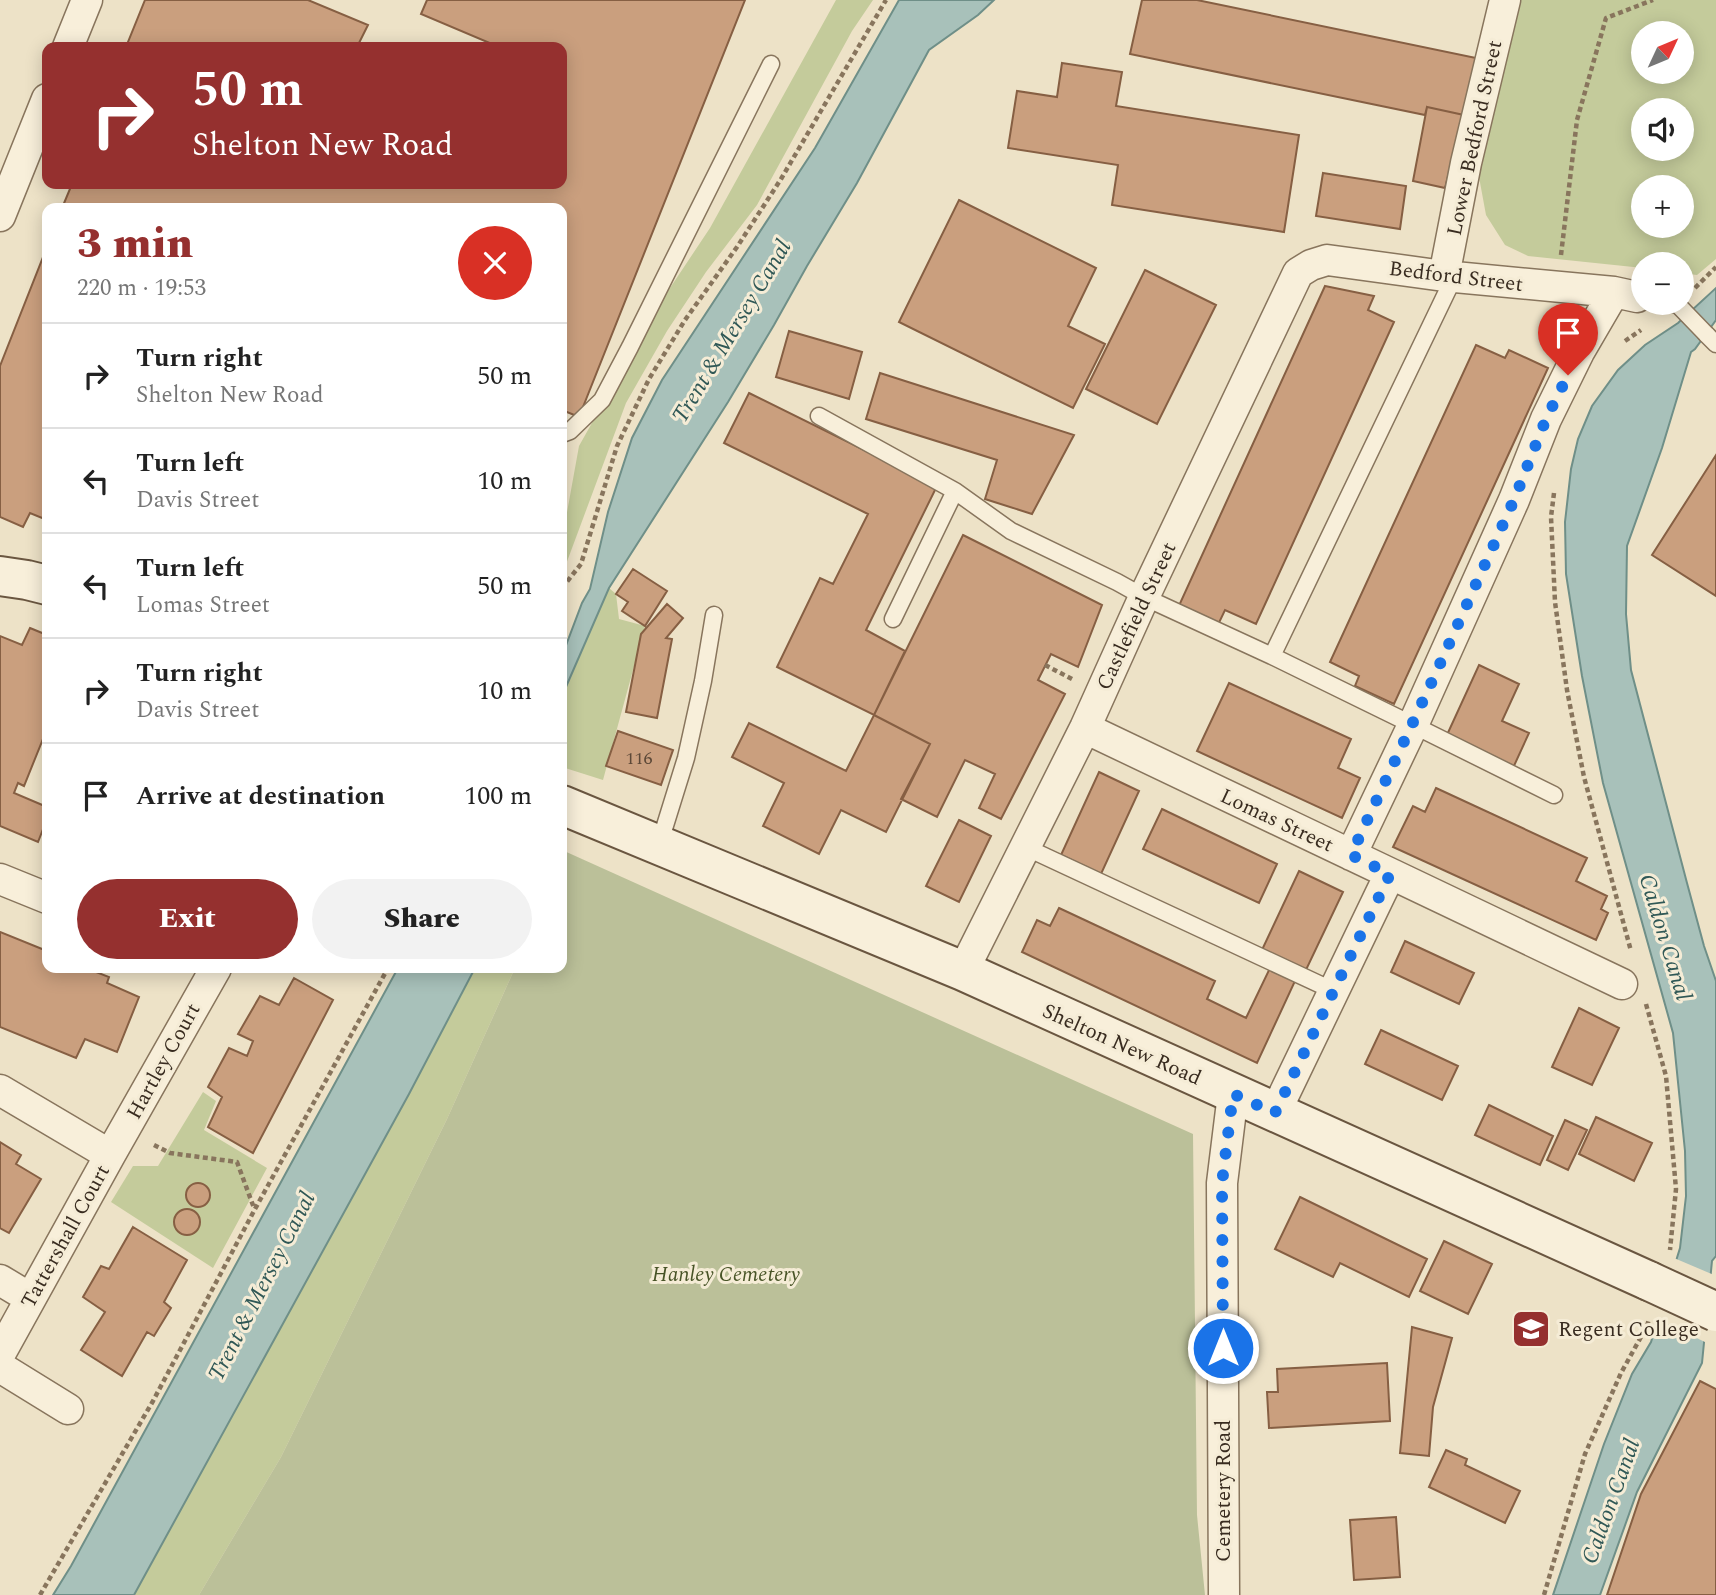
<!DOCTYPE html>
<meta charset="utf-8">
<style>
body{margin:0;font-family:Spectral,serif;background:#f2f2f2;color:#222;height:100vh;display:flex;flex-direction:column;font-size:26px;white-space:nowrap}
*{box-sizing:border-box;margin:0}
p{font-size:23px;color:#767676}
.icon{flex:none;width:38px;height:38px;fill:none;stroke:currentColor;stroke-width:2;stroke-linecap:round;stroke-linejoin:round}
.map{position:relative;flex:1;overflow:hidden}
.details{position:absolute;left:42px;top:203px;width:525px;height:770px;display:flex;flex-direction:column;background:#fff;border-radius:14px;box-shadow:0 4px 18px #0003}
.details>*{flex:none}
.top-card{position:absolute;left:42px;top:42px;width:525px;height:147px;border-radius:14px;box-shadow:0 4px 18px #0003;background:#95302f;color:#fff;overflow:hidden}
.needle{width:46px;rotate:46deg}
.controls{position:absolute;left:1631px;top:21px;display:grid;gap:14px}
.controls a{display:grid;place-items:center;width:63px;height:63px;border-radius:50%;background:#fff;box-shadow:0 4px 18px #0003;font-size:35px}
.pin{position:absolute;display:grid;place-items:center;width:60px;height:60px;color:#fff;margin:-72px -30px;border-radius:50% 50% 50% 0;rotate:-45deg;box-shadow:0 0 7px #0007}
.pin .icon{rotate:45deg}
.me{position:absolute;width:77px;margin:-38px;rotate:0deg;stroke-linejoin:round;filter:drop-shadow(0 0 5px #0008)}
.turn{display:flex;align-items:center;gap:24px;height:147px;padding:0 35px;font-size:32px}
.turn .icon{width:91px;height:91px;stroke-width:2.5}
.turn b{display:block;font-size:49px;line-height:60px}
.round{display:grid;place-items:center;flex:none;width:74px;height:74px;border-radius:37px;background:#f2f2f2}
.headline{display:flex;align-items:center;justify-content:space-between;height:119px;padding:0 35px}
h1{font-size:42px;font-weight:800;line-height:52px;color:#95302f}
.cta{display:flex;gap:14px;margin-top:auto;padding:14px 35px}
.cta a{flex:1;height:80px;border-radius:42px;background:#95302f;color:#fff;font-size:28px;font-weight:800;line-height:80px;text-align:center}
.cta a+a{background:#f2f2f2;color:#222}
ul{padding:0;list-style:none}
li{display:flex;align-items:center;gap:21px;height:105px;padding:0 35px;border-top:2px solid #e0e0e0}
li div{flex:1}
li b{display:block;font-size:26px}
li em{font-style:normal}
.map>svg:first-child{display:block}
</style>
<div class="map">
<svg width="1716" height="1595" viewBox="0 0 1716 1595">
<rect width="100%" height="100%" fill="#ede2c7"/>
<path fill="#c4cb9b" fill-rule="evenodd" d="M836,0H873L852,31L757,205L706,272L667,331L626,403L565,567L562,565V540L579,446L656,309L710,228Z
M1521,0H1716V259L1697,275L1682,273V264H1643V268L1528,256L1505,245L1486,215L1479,177ZM1643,33H1682V72H1643ZM1682,110V149H1643V110ZM1682,187V226H1643V187Z
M609,588L616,594L619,619L645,626L603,780L562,767V696Z
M475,968H515L447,1119L281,1457L199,1595H134L409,1094Z
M203,1092L216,1101L204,1130L267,1168L213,1268L111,1202L133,1166H158Z"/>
<path fill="#bbc099" d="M562,850L1193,1134L1197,1515L1205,1595H199L281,1457L447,1119L515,968H562Z"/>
<path fill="#a8c1ba" stroke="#6f8f88" stroke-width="2" d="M899,0H994L978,15L929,50L857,183L807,266L774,325L728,402L609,588L562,696V656L582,603L590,589L608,512L632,438L662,380L815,148Z
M1716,288V320L1695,349L1691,352L1662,448L1627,546L1626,614L1631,670L1687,883L1704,946L1716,981V1256L1712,1261L1702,1363L1637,1492L1600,1595H1553L1604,1444L1632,1374L1651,1342L1680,1248L1686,1196L1685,1151L1673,1033L1603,783L1582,676L1566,574L1565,522L1571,469L1578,439L1592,406L1618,370L1645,345L1678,323Z
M398,968H475L409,1094L134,1595H53L71,1566Z"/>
<path fill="#ede2c7" d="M1674,1258L1714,1275L1707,1343L1655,1318Z"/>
<path fill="#ca9f7e" stroke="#865f43" stroke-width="2" d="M145,0H308L368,25L357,47H126Z
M427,0H745L579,417L562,410V208H62L72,184H562V47H499L421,14Z
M1142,0H1197L1476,58L1464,115L1427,107L1425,115L1130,54Z
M1062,63L1122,72L1116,106L1299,135L1284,232L1112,205L1118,165L1008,148L1017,91L1057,97Z
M1427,107L1464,115L1445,188L1413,181Z
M1323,173L1406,186L1400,229L1316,216Z
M959,200L1096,268L1068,326L1105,344L1073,408L899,322Z
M47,247V520L30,513L23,527L0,517V366Z
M1145,270L1216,305L1157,424L1086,389Z
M1325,286L1374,296L1368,310L1394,322L1256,624L1225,610L1216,629L1177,610Z
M789,331L862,352L849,399L776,377Z
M1476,345L1505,358L1509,350L1548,368L1394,704L1355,686L1359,676L1330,662Z
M880,373L1074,435L1032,514L985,499L997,460L866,419Z
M749,393L937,486L866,630L905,651L874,715L777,667L820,578L833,584L868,514L724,443Z
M1716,455V596L1652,555Z
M963,535L1102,605L1078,667L1051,654L1038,680L1065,694L1001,819L979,808L995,774L965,760L937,817L901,799L930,744L874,715Z
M633,569L667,591L645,626L622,611L628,602L616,594Z
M667,604L683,618L666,638L672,639L657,718L626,712L641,634Z
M30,628L47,635V729L24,786L18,783L14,793L47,807V819L38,842L0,826V636L22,645Z
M1479,665L1519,684L1502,721L1529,733L1513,768L1446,737Z
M1229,683L1351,739L1338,768L1360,778L1342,818L1197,751Z
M874,715L930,744L886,832L841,810L819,854L763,826L784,783L732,757L749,723L846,771Z
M618,731L673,750L661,785L606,766Z
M1099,772L1139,791L1101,874L1061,855Z
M1436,788L1587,858L1576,881L1607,896L1601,909L1608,913L1596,940L1393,847L1413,806L1425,812Z
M1162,809L1277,864L1259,903L1143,849Z
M959,820L991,836L959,902L926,886Z
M1299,871L1343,892L1305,972L1261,952Z
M1059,908L1215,981L1207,999L1246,1018L1270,968L1295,981L1257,1063L1022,952L1037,920L1050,926Z
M0,932L47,951V968H86L109,977L107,983L139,997L117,1052L85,1039L76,1058L0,1027Z
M1405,941L1474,973L1459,1004L1391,972Z
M294,978L333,1000L253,1153L208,1127L222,1097L208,1087L229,1048L247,1056L253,1041L238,1034L260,996L279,1005Z
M1579,1008L1619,1028L1592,1085L1552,1067Z
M1381,1030L1458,1066L1442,1100L1365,1064Z
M1489,1105L1553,1136L1540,1165L1475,1135Z
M1596,1117L1652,1143L1634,1181L1579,1154Z
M1565,1120L1587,1130L1568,1170L1547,1160Z
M0,1142L21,1155L16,1164L41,1179L9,1233L0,1228Z
M186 1195a12 12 0 1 1 24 0a12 12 0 1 1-24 0Z
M1300,1197L1427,1259L1409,1297L1340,1263L1333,1277L1275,1249Z
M174 1222a13 13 0 1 1 26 0a13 13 0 1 1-26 0Z
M133,1227L187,1260L164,1302L171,1308L154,1336L147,1332L122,1376L81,1350L105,1312L83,1297L101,1266L109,1269Z
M1444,1241L1492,1264L1468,1314L1420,1291Z
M1412,1327L1452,1338L1433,1407L1429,1456L1400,1453Z
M1387,1363L1390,1421L1269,1428L1267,1392H1278L1277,1369Z
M1700,1381L1716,1389V1595H1607L1641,1494Z
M1446,1450L1467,1459L1465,1465L1520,1491L1505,1523L1429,1487Z
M1396,1517L1400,1577L1354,1580L1350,1520Z"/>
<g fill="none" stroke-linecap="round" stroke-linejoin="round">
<defs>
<path id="service" d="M1706,334L1716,344
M819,416L955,491L1011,531L1117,582L1144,597L1272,656L1413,725L1554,795
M562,434L570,431L602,400L630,347L771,64
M893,619L955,491
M1272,656L1454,277
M659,845L686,758L703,681L714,615
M1025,847L1334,991"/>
<path id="minor" d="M68,47L87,0
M0,216L47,99
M1444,276L1466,163L1505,0
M1085,728L1622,984
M1351,855L1413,725L1514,500L1546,419L1579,352L1614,292
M0,879L47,898
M963,971L1085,728L1144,597L1298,273L1311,265L1327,260L1444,276L1614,292L1637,297
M0,1090L110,1155
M1275,1113L1390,874
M0,1280L30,1298
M0,1354L110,1155L216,968
M0,1367L68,1409
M1224,1595L1222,1183L1233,1094"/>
<path id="secondary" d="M0,576L27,580L47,585
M562,805L963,971L1649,1281"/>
</defs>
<use href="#service" stroke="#88755d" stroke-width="19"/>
<use href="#minor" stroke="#88755d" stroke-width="33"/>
<use href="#secondary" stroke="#6a5640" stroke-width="42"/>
<path stroke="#88755d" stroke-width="4.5" stroke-dasharray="5 3.5" stroke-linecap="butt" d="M1561,255L1577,120L1606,18L1653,0
M1695,288L1716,267
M1625,341L1641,330
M1554,493L1551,517L1555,602L1567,690L1584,777L1631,951
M562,588L581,564L617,446L649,379L685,320L737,247L781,179L886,0
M1045,665L1072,679
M1646,1004L1666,1076L1676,1189L1670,1250
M154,1145L170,1153L237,1162L254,1208
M40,1595L153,1401L255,1209L388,968
M1544,1595L1585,1454L1621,1373L1647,1326L1649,1319"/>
<use href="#service" stroke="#f8efda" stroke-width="16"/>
<use href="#minor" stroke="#f8efda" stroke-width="30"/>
<use href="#secondary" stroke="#f8efda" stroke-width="38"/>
<defs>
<path id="service-bridge" d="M1669,303L1678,305L1706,334"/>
<path id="secondary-bridge" d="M1649,1281L1716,1312"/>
</defs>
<use href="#service-bridge" stroke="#88755d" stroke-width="19" stroke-linecap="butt"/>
<use href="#secondary-bridge" stroke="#6a5640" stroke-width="42" stroke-linecap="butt"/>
<use href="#service-bridge" stroke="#f8efda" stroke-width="16"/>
<use href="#secondary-bridge" stroke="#f8efda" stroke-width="38"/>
</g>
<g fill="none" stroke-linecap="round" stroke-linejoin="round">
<path stroke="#1a73e8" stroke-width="12" stroke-dasharray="0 21.6" d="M1223,1348L1222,1183L1233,1094L1275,1113L1390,874L1351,855L1435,675L1514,500L1546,419L1568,375"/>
</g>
<defs>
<symbol id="university-square" viewBox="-11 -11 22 22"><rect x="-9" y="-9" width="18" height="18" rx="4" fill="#95302f" stroke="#f5ecd6"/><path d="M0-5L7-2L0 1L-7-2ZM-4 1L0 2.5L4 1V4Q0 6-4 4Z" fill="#fff"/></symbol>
</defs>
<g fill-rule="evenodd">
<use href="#university-square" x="1509" y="1307" width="44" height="44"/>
</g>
<g text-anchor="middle" stroke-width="6" stroke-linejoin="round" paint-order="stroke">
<g font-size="18" fill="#5d4938">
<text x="639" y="764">116</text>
</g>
<g font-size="21" fill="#392c20" stroke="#f5ecd6">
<text transform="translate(1474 138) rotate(-78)" y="7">Lower Bedford Street</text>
<text transform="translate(1456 276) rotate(7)" y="7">Bedford Street</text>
<text transform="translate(1136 616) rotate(-65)" y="7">Castlefield Street</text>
<text transform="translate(1277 820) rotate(25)" y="7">Lomas Street</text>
<text transform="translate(1122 1044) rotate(24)" y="7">Shelton New Road</text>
<text transform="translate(163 1061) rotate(-61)" y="7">Hartley Court</text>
<text transform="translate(65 1236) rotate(-61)" y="7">Tattershall Court</text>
<text transform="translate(1223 1491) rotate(-90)" y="7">Cemetery Road</text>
</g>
<g font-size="21" font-style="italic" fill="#485427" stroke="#f5ecd6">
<text x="726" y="1281">Hanley Cemetery</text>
</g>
<g font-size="21" fill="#392c20" stroke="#f5ecd6" text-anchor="start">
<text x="1558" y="1336">Regent College</text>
</g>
<g font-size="23" font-style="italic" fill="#305856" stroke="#f5ecd6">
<text transform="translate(731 331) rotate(-59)" y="8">Trent &amp; Mersey Canal</text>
<text transform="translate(1666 937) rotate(73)" y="8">Caldon Canal</text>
<text transform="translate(261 1286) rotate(-63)" y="8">Trent &amp; Mersey Canal</text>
<text transform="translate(1610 1501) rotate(-70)" y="8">Caldon Canal</text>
</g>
</g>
</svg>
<div class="controls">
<a><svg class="needle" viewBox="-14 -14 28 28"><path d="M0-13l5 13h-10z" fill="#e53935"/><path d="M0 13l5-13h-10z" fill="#767676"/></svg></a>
<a><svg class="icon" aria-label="sound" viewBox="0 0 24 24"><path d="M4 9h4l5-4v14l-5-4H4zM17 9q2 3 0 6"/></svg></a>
<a>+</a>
<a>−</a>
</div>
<div class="pin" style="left:1568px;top:375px;background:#d93025"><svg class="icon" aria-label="arrive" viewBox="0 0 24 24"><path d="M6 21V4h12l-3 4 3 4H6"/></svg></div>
<svg class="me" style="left:1223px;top:1348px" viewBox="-20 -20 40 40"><circle r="17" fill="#1a73e8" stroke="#fff" stroke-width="3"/><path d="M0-11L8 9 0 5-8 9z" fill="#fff"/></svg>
<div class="top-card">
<div class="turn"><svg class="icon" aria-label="right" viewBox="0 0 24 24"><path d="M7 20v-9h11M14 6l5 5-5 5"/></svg><div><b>50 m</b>Shelton New Road</div></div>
</div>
<section class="details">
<div class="headline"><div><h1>3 min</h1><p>220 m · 19:53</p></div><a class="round" style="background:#d93025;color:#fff"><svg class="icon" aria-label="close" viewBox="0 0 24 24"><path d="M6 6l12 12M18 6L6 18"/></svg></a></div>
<ul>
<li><svg class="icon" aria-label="right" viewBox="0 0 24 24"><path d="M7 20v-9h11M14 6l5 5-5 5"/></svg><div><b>Turn right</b><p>Shelton New Road</p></div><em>50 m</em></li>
<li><svg class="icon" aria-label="left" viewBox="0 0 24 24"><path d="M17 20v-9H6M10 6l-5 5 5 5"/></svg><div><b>Turn left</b><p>Davis Street</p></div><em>10 m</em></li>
<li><svg class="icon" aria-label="left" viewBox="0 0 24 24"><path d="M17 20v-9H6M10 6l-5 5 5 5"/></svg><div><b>Turn left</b><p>Lomas Street</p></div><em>50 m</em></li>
<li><svg class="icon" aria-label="right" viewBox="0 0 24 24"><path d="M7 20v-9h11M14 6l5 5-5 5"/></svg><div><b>Turn right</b><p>Davis Street</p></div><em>10 m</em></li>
<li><svg class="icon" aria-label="arrive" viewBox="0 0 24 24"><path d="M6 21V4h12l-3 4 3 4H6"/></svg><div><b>Arrive at destination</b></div><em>100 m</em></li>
</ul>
<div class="cta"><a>Exit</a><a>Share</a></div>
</section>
</div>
